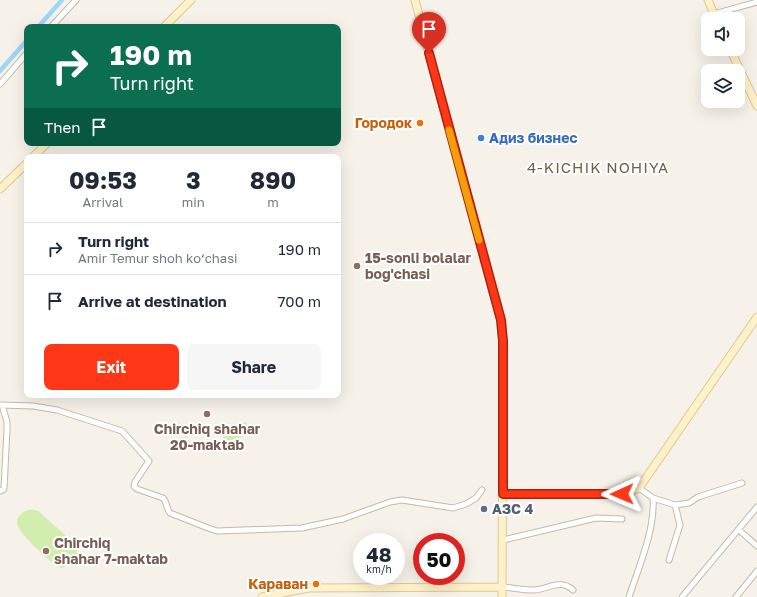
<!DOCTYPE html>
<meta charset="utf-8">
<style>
body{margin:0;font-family:"Golos Text",sans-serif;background:#f6f6f7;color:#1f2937;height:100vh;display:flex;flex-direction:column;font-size:15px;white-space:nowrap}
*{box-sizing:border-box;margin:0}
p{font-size:13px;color:#747a83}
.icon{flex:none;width:22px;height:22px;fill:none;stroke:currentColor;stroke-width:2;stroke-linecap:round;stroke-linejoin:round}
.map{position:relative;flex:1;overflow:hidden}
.drawer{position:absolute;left:24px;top:154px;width:317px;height:244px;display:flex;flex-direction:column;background:#fff;border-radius:8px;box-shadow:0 4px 16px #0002}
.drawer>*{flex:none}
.guide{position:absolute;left:24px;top:24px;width:317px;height:122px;border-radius:8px;box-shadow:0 4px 16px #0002;background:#0b6e4f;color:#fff;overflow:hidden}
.controls{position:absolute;left:701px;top:12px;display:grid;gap:8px}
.controls a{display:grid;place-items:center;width:44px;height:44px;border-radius:8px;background:#fff;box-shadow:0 4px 16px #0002;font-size:20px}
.speed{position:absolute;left:353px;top:533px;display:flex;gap:8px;font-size:20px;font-weight:700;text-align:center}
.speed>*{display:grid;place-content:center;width:52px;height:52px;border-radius:50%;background:#fff;box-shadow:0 4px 16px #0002;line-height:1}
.speed small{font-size:10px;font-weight:400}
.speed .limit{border:6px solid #d22;background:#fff;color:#111}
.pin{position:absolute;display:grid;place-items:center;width:34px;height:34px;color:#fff;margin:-41px -17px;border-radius:50% 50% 50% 0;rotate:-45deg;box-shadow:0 0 4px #0007}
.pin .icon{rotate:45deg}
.me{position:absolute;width:44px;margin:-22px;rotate:269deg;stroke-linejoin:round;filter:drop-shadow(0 0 3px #0008)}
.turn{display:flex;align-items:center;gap:14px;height:84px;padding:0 20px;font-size:18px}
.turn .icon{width:52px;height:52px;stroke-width:2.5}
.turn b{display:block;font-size:28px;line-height:34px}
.then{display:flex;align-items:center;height:38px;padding:0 20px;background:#0003;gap:8px;font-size:15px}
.eta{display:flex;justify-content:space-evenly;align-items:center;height:68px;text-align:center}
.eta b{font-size:24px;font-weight:700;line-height:28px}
.primary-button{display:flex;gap:8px;margin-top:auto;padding:8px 20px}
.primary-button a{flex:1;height:46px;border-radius:8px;background:#ff3716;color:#fff;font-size:16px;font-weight:700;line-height:46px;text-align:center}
.primary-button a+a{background:#f6f6f7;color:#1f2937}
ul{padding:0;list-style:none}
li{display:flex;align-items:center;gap:12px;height:52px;padding:0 20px;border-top:1px solid #e0e1e3}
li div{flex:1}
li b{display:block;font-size:15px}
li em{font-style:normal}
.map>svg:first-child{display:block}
</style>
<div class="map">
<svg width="757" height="597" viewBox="0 0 757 597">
<rect width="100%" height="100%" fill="#f6f2e9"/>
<path fill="#d2eeae" d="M246,422L250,434L225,442L221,430Z
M30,509L38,511L72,541L77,550C75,560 72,564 62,568C50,563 44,555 35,547C24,535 4,519 30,509Z"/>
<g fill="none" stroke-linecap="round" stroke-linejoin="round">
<path stroke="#a0d5f8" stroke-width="4.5" d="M38,27L62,0
M0,71L27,40"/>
<defs>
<path id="street" d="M714,14L757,2
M51,27L76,0
M0,84L27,53
M0,405L33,406L57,410L122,431L149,461L135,482L134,486L137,489L163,498C167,502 166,508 170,513L208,528L217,531L302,528L343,519L390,502L402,500L453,508L466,504L476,498L482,490
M0,491L4,489L7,429V422L2,405
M653,498L675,505L680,525L669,560
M675,505L689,503L698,497L742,483
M739,530L757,546
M503,540L596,518L622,519
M503,587C513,588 524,590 534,590C549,589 560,578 573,590
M629,597C639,566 655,531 653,498L639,488
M682,597L757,507
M736,597L757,571"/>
<path id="secondary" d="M415,0L458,164L501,320L503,341L502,597
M708,0L716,19
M164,27L191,0
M730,49L757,106
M33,157L47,143
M0,189L27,163
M503,494H618L629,492L639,488L757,317
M262,597L309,588L503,587"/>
</defs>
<use href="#street" stroke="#c3baaa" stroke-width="7"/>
<use href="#secondary" stroke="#ddc996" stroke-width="9"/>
<use href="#street" stroke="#fff" stroke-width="5"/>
<use href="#secondary" stroke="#fff1c9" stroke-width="7"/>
</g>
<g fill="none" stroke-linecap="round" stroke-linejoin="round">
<defs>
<path id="route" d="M429,53L501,320L503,341V494H622"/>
</defs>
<use href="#route" stroke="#a6240e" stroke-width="10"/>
<use href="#route" stroke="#ff3716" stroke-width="7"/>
<path stroke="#f59e0b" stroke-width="7" d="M449,130L479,240"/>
</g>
<g fill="#e8710a" stroke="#fff" stroke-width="1.5">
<circle cx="420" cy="123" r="4"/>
<circle cx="316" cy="584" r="4"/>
</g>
<circle fill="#3f7fe0" stroke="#fff" stroke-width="1.5" cx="481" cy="138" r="4"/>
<g fill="#8d6e63" stroke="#fff" stroke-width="1.5">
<circle cx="357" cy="266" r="4"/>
<circle cx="207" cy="414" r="4"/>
<circle cx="46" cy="551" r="4"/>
</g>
<circle fill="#5c6f8a" stroke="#fff" stroke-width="1.5" cx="484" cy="509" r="4"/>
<g text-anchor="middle" stroke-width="4" stroke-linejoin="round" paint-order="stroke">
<g font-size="14" font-weight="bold" fill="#c56008" stroke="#fff" text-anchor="end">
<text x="412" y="128">Городок</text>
<text x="308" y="589">Караван</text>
</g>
<g font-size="14" font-weight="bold" fill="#366cbe" stroke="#fff" text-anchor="start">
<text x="489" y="143">Адиз бизнес</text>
</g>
<g font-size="14" font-weight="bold" fill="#785e54" stroke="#fff" text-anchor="start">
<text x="365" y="263">15-sonli bolalar<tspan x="365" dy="16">bog'chasi</tspan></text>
<text x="207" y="434" text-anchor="middle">Chirchiq shahar<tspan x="207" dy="16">20-maktab</tspan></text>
<text x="54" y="548">Chirchiq<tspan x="54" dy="16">shahar 7-maktab</tspan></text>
</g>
<g font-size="14" font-weight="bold" fill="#4e5e75" stroke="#fff" text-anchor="start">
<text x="492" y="514">АЗС 4</text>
</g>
<g font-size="15" letter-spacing="1" fill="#6e604c" stroke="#fff">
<text x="598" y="173">4-KICHIK NOHIYA</text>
</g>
</g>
</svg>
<div class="controls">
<a><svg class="icon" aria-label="sound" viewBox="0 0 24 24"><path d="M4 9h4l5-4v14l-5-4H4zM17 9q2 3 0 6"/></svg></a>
<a><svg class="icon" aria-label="layers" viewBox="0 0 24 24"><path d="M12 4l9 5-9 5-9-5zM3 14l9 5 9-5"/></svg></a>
</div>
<div class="speed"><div>48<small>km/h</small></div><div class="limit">50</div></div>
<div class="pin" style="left:429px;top:53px;background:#d93025"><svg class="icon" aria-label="arrive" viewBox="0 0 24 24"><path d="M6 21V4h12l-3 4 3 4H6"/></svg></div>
<svg class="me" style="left:622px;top:494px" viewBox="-20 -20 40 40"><path d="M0-17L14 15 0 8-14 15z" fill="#ff3716" stroke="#fff" stroke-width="4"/></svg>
<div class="guide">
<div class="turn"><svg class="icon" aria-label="right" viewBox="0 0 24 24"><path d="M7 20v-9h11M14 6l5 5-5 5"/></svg><div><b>190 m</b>Turn right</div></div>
<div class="then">Then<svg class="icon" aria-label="arrive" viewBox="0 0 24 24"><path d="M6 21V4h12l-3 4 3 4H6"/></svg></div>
</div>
<section class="drawer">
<div class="eta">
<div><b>09:53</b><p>Arrival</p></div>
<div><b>3</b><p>min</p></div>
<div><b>890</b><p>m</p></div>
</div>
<ul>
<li><svg class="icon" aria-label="right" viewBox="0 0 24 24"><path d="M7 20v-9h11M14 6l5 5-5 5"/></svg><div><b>Turn right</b><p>Amir Temur shoh ko‘chasi</p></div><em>190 m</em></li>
<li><svg class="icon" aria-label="arrive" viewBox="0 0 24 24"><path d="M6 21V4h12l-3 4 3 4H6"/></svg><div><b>Arrive at destination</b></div><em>700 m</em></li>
</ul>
<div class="primary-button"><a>Exit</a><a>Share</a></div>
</section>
</div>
